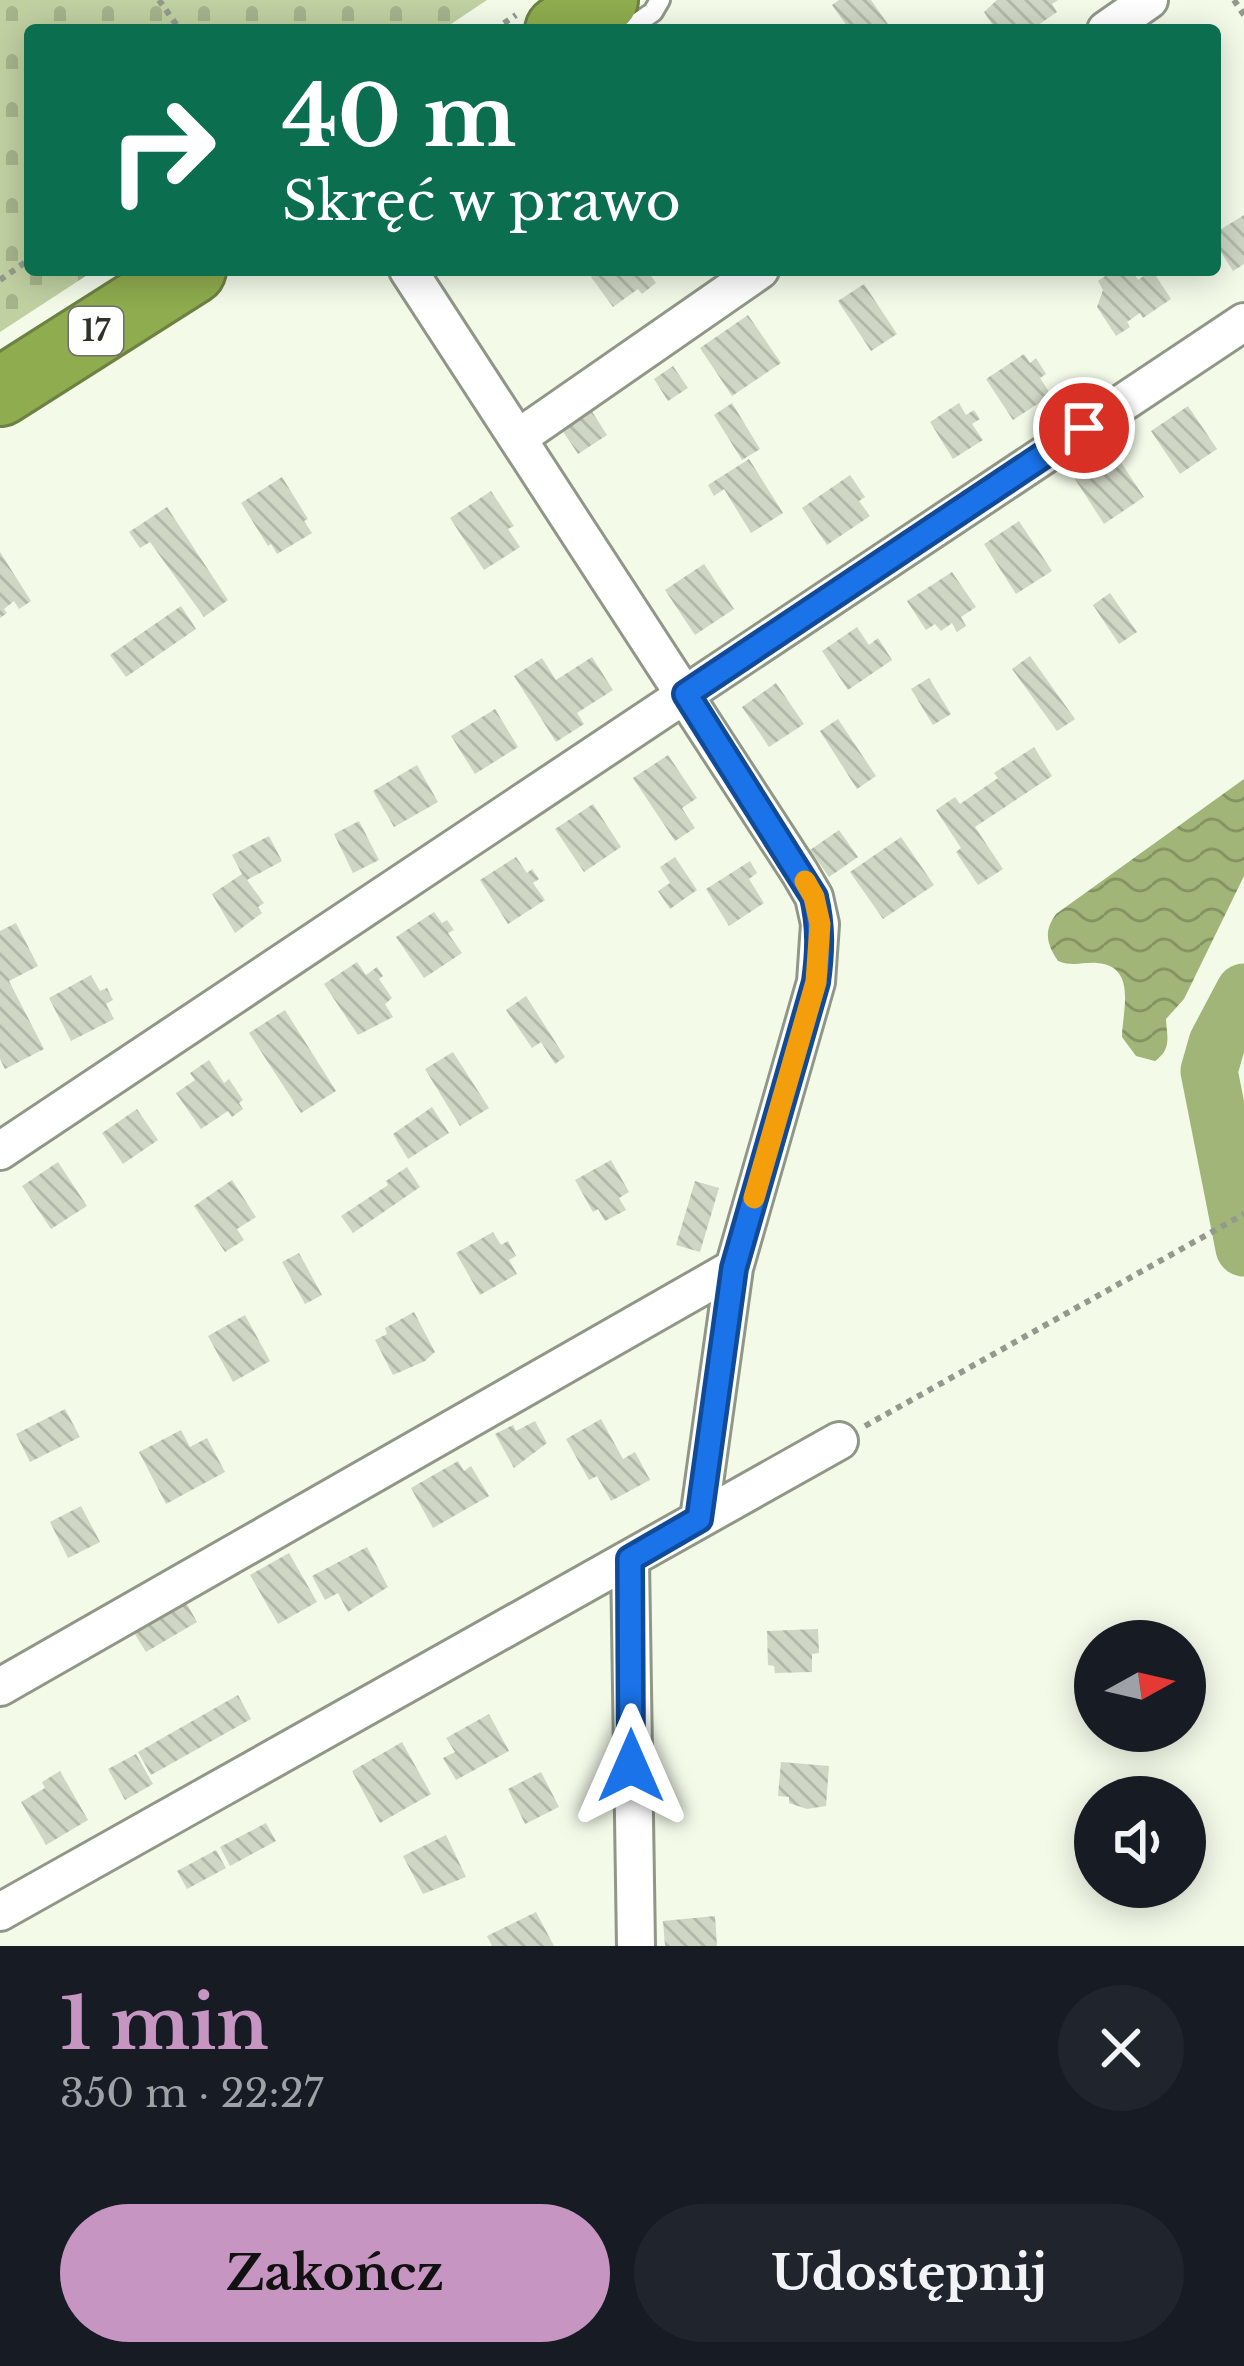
<!DOCTYPE html>
<html lang="pl">
<meta charset="utf-8">
<style>
body{margin:0;font-family:"Libre Baskerville",serif;background:#20242c;color:#f1f3f6;height:100vh;display:flex;flex-direction:column;font-size:45px;white-space:nowrap}
*{box-sizing:border-box;margin:0}
p{font-size:39px;color:#9ea1a6}
.icon{flex:none;width:66px;height:66px;fill:none;stroke:currentColor;stroke-width:2;stroke-linecap:round;stroke-linejoin:round}
.map{position:relative;height:1946px;overflow:hidden}
.panel{display:flex;flex-direction:column;background:#171b24;flex:1}
.panel>*{flex:none}
.banner{position:absolute;left:24px;top:24px;width:1197px;height:252px;border-radius:12px;box-shadow:0 6px 30px #0003;background:#0b6e4f;color:#fff;overflow:hidden}
.needle{width:78px;rotate:82deg}
.controls{position:absolute;left:1074px;top:1620px;display:grid;gap:24px}
.controls a{display:grid;place-items:center;width:132px;height:132px;border-radius:50%;background:#171b24;box-shadow:0 6px 30px #0003;font-size:60px}
.pin{position:absolute;display:grid;place-items:center;width:102px;height:102px;color:#fff;margin:-51px;border:6px solid #fff;border-radius:50%;box-shadow:0 3px 12px #0007}
.me{position:absolute;width:132px;margin:-66px;rotate:0deg;stroke-linejoin:round;filter:drop-shadow(0 0 9px #0008)}
.turn{display:flex;align-items:center;gap:42px;height:252px;padding:0 60px;font-size:54px}
.turn .icon{width:156px;height:156px;stroke-width:2.5}
.turn b{display:block;font-size:84px;line-height:102px}
.round{display:grid;place-items:center;flex:none;width:126px;height:126px;border-radius:63px;background:#20242c}
.overview{display:flex;align-items:center;justify-content:space-between;height:204px;padding:0 60px}
h1{font-size:72px;font-weight:700;line-height:90px;color:#c695c2}
.action{display:flex;gap:24px;margin-top:auto;padding:24px 60px}
.action a{flex:1;height:138px;border-radius:72px;background:#c695c2;color:#111;font-size:48px;font-weight:700;line-height:138px;text-align:center}
.action a+a{background:#20242c;color:#f1f3f6}
.map>svg:first-child{display:block}
</style>
<div class="map">
<svg width="1244" height="1946" viewBox="0 0 1244 1946">
<defs>
<pattern id="cemetery-stones" width="16" height="16" patternUnits="userSpaceOnUse" patternTransform="scale(3)"><rect width="16" height="16" fill="#c0d0a1"/><path d="M2 7V4a2 2 0 0 1 4 0v3zM10 15v-3a2 2 0 0 1 4 0v3z" fill="#a5b38b"/></pattern>
<pattern id="water-waves" width="16" height="10" patternUnits="userSpaceOnUse" patternTransform="scale(3)"><rect width="16" height="10" fill="#a0b577"/><path d="M0 5q4-4 8 0t8 0" fill="none" stroke="#839462"/></pattern>
<pattern id="building-back-hatch" width="6" height="6" patternUnits="userSpaceOnUse" patternTransform="scale(3)"><rect width="6" height="6" fill="#cfd6c4"/><path d="M-1 5l2 2M0 0l6 6M5-1l2 2" fill="none" stroke="#b2b8a9"/></pattern>
</defs>
<rect width="100%" height="100%" fill="#f3fae8"/>
<path fill="url(#cemetery-stones)" d="M0,0H487L442,30H30V270H95L0,332Z"/>
<path fill="url(#water-waves)" d="M1244,779V876L1184,999L1166,1019C1167,1037 1172,1049 1155,1061L1136,1056L1122,1037C1122,1013 1138,966 1097,963C1082,962 1073,967 1058,961C1047,944 1043,932 1056,914Z"/>
<g fill="none" stroke-linecap="round" stroke-linejoin="round">
<path stroke="#a0b577" stroke-width="57" d="M1244,992L1217,1043L1209,1071L1244,1248"/>
</g>
<path fill="url(#building-back-hatch)" d="M839,0H871L892,30H850L832,5Z
M997,0H1058L1052,4L1057,12L1031,30H996L984,12Z
M1244,215V264L1233,271L1215,243V233Z
M600,270H647L656,283L642,294L638,289L613,307L591,277Z
M1114,270H1132L1138,280L1152,270L1171,299L1143,318L1140,313L1127,322L1130,327L1116,336L1097,307L1103,290L1098,281Z
M864,284L897,334L871,351L838,301Z
M748,315L781,363L732,396L700,348Z
M1024,354L1030,363L1036,358L1046,374L1040,378L1051,395L1013,420L986,379Z
M673,366L688,388L668,401L654,379Z
M732,403L760,449L742,460L714,415Z
M959,403L966,415L974,410L980,419L972,424L983,440L953,459L930,422Z
M1188,406L1217,449L1180,474L1151,431Z
M591,410L607,435L578,454L562,430Z
M1116,455L1144,497L1104,524L1075,479Z
M749,459L783,513L751,533L724,489L714,496L708,485Z
M850,475L865,497L859,501L870,516L827,545L802,508Z
M282,477L308,519L304,521L312,533L277,554L271,544L268,546L241,503Z
M491,491L514,526L508,529L520,547L484,570L450,518Z
M167,507L228,600L204,617L150,542L140,548L129,532Z
M1019,521L1052,571L1016,594L984,544Z
M0,552L31,601L19,609L14,601L4,609L7,613L0,618Z
M704,564L734,609L695,635L665,590Z
M952,572L976,607L961,617L966,626L957,632L952,623L941,631L935,624L926,630L907,601Z
M1110,593L1137,632L1119,644L1093,605Z
M181,606L196,629L126,677L110,655Z
M857,627L869,645L878,638L892,660L848,690L822,651Z
M1030,656L1075,719L1057,731L1012,669Z
M592,657L613,690L577,713L584,724L556,742L514,676L542,658L556,680Z
M929,678L951,714L933,725L911,689Z
M776,683L804,724L769,747L742,707Z
M495,709L518,747L475,774L451,736Z
M838,719L876,776L857,789L820,731Z
M1034,747L1052,776L975,827L1003,869L978,885L956,852L961,848L936,810L955,797L960,804L998,778L994,773Z
M668,755L697,798L682,808L695,828L675,841L633,778Z
M417,765L438,802L394,827L373,791Z
M593,804L621,847L584,872L555,829Z
M359,821L379,860L353,873L334,834Z
M839,830L858,857L829,877L810,850Z
M269,836L282,861L247,880L264,903L258,907L262,913L235,933L212,894L242,874L232,855Z
M901,837L934,885L883,919L850,872Z
M516,857L527,873L532,869L539,879L533,883L545,900L508,924L480,880Z
M675,857L697,890L670,909L658,891L670,883L660,867Z
M750,861L757,873L749,879L764,903L729,926L706,889Z
M434,912L442,923L447,920L454,930L448,933L462,953L424,978L396,937Z
M16,923L38,966L9,981L44,1049L5,1069L0,1059V931Z
M357,962L366,975L377,967L383,976L379,979L392,998L385,1004L393,1017L358,1035L324,984Z
M91,975L100,991L107,988L113,1000L106,1004L114,1019L71,1041L49,998Z
M526,996L565,1057L555,1064L541,1042L532,1048L506,1010Z
M285,1010L336,1091L301,1113L249,1033Z
M453,1052L489,1108L460,1126L425,1069Z
M209,1060L224,1083L229,1079L243,1100L239,1103L243,1109L232,1117L228,1111L201,1129L176,1093L195,1080L190,1073Z
M432,1107L449,1133L408,1159L393,1134Z
M137,1109L158,1140L123,1164L102,1133Z
M611,1160L629,1192L619,1198L626,1210L605,1221L598,1209L593,1212L575,1180Z
M58,1162L87,1206L51,1229L22,1186Z
M407,1167L420,1187L353,1233L341,1216L388,1185L386,1181Z
M232,1180L256,1217L237,1229L244,1240L225,1252L194,1206Z
M695,1181L719,1188L700,1252L676,1245Z
M493,1232L501,1245L508,1241L516,1256L509,1260L517,1274L480,1295L456,1253Z
M299,1253L322,1295L305,1304L282,1262Z
M414,1312L435,1352L425,1361L393,1375L375,1340L387,1334L385,1328Z
M245,1315L270,1361L233,1382L208,1336Z
M65,1409L80,1437L30,1462L16,1434Z
M601,1419L623,1459L635,1452L650,1480L611,1501L597,1476L589,1480L566,1439Z
M535,1421L547,1443L514,1468L495,1434L513,1425L516,1431Z
M181,1430L190,1447L207,1438L225,1472L166,1504L139,1452Z
M458,1461L464,1471L471,1466L489,1496L433,1528L411,1488Z
M81,1506L100,1542L68,1558L50,1522Z
M367,1547L388,1587L348,1612L338,1593L325,1600L312,1576Z
M289,1553L317,1602L278,1624L250,1575Z
M183,1597L197,1622L146,1652L131,1628Z
M818,1629L819,1653L812,1654V1672L775,1673L774,1666L768,1665L767,1631Z
M238,1695L251,1719L151,1775L138,1752Z
M489,1714L509,1751L456,1780L443,1758L455,1752L446,1738Z
M402,1742L431,1794L380,1823L352,1771Z
M136,1754L153,1784L125,1800L108,1769Z
M781,1762L829,1766L826,1806L807,1809L789,1803V1797L778,1796Z
M60,1771L88,1820L46,1845L21,1802L45,1788L42,1782Z
M541,1772L559,1807L525,1824L508,1789Z
M266,1823L276,1841L230,1866L220,1847Z
M446,1835L466,1877L423,1894L403,1856Z
M216,1850L226,1868L187,1889L177,1871Z
M536,1912L554,1946H492L487,1936Z
M715,1916L717,1946H665L663,1921Z"/>
<g fill="none" stroke-linecap="round" stroke-linejoin="round">
<defs>
<path id="lane" d="M627,30L653,12L660,0"/>
<path id="street" d="M1106,30L1149,0
M408,270L800,873L814,897L820,924L816,982L734,1268L699,1519
M518,438L760,270
M0,1151L1244,322
M630,1559L636,1946
M0,1687L734,1268
M0,1912L839,1441"/>
<path id="highway" d="M559,30L604,0
M0,392L192,270"/>
</defs>
<use href="#lane" stroke="#919787" stroke-width="24"/>
<use href="#street" stroke="#919787" stroke-width="42"/>
<use href="#highway" stroke="#6d8142" stroke-width="72"/>
<path stroke="#94998d" stroke-width="6" stroke-dasharray="6 6" stroke-linecap="butt" d="M159,0L180,30
M1234,0L1244,15
M494,30L516,15
M0,280L30,259
M865,1426L1244,1214"/>
<use href="#lane" stroke="#fff" stroke-width="18"/>
<use href="#street" stroke="#fff" stroke-width="36"/>
<use href="#highway" stroke="#8fac4e" stroke-width="66"/>
</g>
<g fill="none" stroke-linecap="round" stroke-linejoin="round">
<defs>
<path id="route" d="M631,1766L630,1559L699,1519L734,1268L816,982C820,952 821,927 814,897L686,694L1084,428"/>
</defs>
<use href="#route" stroke="#114b97" stroke-width="30"/>
<use href="#route" stroke="#1a73e8" stroke-width="21"/>
<path stroke="#f59e0b" stroke-width="21" d="M754,1198L816,982L820,924L814,897L805,881"/>
</g>
<g text-anchor="middle" stroke-width="9" stroke-linejoin="round" paint-order="stroke">
<rect fill="#fff" stroke="#6d706b" stroke-width="3" x="69" y="307" width="54" height="48" rx="9"/>
<g font-size="30" font-weight="bold" fill="#2f322b">
<text x="96" y="341">17</text>
</g>
</g>
</svg>
<div class="controls">
<a><svg class="needle" viewBox="-14 -14 28 28"><path d="M0-13l5 13h-10z" fill="#e53935"/><path d="M0 13l5-13h-10z" fill="#9ea1a6"/></svg></a>
<a><svg class="icon" aria-label="sound" viewBox="0 0 24 24"><path d="M4 9h4l5-4v14l-5-4H4zM17 9q2 3 0 6"/></svg></a>
</div>
<div class="pin" style="left:1084px;top:428px;background:#d93025"><svg class="icon" aria-label="arrive" viewBox="0 0 24 24"><path d="M6 21V4h12l-3 4 3 4H6"/></svg></div>
<svg class="me" style="left:631px;top:1766px" viewBox="-20 -20 40 40"><path d="M0-17L14 15 0 8-14 15z" fill="#1a73e8" stroke="#fff" stroke-width="4"/></svg>
<div class="banner">
<div class="turn"><svg class="icon" aria-label="right" viewBox="0 0 24 24"><path d="M7 20v-9h11M14 6l5 5-5 5"/></svg><div><b>40 m</b>Skręć w prawo</div></div>
</div>
</div>
<section class="panel">
<div class="overview"><div><h1>1 min</h1><p>350 m · 22:27</p></div><a class="round"><svg class="icon" aria-label="close" viewBox="0 0 24 24"><path d="M6 6l12 12M18 6L6 18"/></svg></a></div>
<div class="action"><a>Zakończ</a><a>Udostępnij</a></div>
</section>
